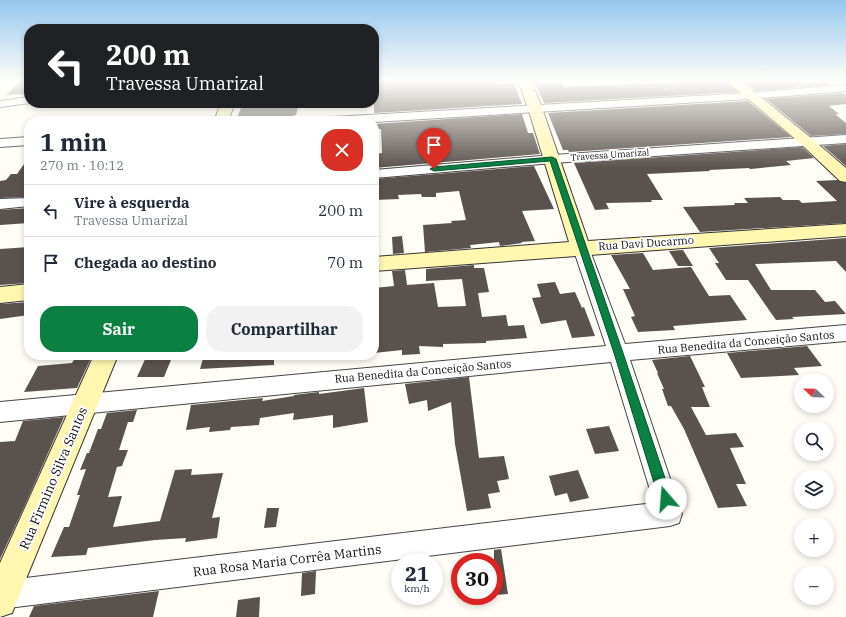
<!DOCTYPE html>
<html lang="pt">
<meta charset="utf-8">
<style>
body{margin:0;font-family:"IBM Plex Serif",serif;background:#f2f2f3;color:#1f2937;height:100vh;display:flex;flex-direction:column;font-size:15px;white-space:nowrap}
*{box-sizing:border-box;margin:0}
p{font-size:13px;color:#747a83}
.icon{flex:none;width:22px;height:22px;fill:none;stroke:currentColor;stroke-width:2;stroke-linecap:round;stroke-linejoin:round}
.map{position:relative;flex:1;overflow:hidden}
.side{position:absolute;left:24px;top:116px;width:355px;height:244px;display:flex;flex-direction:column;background:#fff;border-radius:16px;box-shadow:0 2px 6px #0003}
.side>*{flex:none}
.banner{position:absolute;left:24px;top:24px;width:355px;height:84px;border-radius:16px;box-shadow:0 2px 6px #0003;background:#202124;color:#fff;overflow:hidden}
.needle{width:26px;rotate:292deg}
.controls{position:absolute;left:794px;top:373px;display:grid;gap:8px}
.controls a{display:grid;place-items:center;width:40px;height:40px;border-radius:50%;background:#fff;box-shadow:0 2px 6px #0003;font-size:20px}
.speed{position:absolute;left:391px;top:553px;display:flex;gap:8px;font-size:20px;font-weight:700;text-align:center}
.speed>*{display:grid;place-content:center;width:52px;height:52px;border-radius:50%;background:#fff;box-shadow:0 2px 6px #0003;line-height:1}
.speed small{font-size:10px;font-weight:400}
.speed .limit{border:6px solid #d22;background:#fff;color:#111}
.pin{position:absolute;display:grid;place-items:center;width:34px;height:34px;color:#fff;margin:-41px -17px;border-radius:50% 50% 50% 0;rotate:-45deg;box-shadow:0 0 4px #0007}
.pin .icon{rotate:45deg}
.me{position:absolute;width:44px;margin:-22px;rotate:342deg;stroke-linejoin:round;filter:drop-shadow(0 0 3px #0008)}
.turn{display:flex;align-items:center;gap:14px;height:84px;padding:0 16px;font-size:18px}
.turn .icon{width:52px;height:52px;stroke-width:2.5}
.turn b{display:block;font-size:28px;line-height:34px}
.round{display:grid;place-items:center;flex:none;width:42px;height:42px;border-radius:16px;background:#f2f2f3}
.summary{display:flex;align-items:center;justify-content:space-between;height:68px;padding:0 16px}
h1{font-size:24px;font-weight:800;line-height:30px}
.button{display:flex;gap:8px;margin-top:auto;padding:8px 16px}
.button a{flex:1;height:46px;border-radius:16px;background:#0b8043;color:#fff;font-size:16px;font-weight:800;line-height:46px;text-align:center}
.button a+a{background:#f2f2f3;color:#1f2937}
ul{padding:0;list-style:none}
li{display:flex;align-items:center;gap:12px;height:52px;padding:0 16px;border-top:1px solid #e0e1e3}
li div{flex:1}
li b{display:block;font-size:15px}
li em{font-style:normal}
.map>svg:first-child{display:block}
</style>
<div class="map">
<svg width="846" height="617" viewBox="0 0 846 617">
<rect width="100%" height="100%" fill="#fffdf5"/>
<path fill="#5a524d" d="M20,81H29V94L6,95Z
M374,81H496L497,84L514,83L522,104L374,113Z
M706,81H726L738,92L544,103L535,83L562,82L564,87Z
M744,81H826L831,85L756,91Z
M842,93L846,95V104L829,106L839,114H835L846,123V134L811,136L766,99Z
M748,101L791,137L569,152L568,150H563L548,113Z
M243,103H299L296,115L292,116L281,117L280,119L237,118Z
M522,114L528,133H533L540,154L374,168V154L382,153L381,129L374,130V124Z
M846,144V166L823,146Z
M802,147L814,158L786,161L791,165L750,169L749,168L709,170L710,171L647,174L663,200H651L652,202L606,203L609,209L595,210L574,163Z
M29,157V197L0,198V181L6,180L11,174H17Z
M534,166L554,209L522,211L535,241L521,242L522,243L500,246L499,242L470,245L471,248L425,252L423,225L452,223L451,221L466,220L459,191L436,193V197H422L421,194L398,195L399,199L374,200V179Z
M837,180L846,183V223L700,232L683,207L735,205L734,203H748L744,198L780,197L783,200H799L802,203L837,201L816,181Z
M29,208V223L0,225V210Z
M402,236L404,253L393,254L392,237Z
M846,238V272L836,261L755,264L771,290H815L825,302L835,301L846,314L792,317L794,319L776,320L748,280H726L715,263H719L709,248Z
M29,247V283L0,285V249Z
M683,250L693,266H678L669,251Z
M643,253L653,270L691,267L709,296L730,295L747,320L673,326L675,330L638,332L631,317L635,316L623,289H630L611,255Z
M474,265V268H484L489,292L478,293L482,317L506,315L508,326L524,325L527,338L486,341V343L443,344V347L419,346L420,354L402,355V350L374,353V288L394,286L392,271L405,270L407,285L434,283L438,307L466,306L462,279L426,281V269Z
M555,282L560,294L575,292L582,308L584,307L595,336L572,338L566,320L541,324L532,298L541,297L537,284Z
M29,302V315L0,319V304Z
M807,346L822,366L794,368L799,375L741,378L727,353Z
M147,355H173L164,377H137Z
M204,355H274V365L200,369Z
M92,356L77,388L24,392L38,366L72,363L75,358Z
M690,356L705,387H702L710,407H691L706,435L736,433L744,447L730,448L746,484H736L747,506L718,508L684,429L671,406H668L662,389H664L657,373H658L652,360Z
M469,377L479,458L504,456L509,479L497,481L500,492L488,494L491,508L467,511L455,444L451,402L428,411L427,400L409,404L405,384Z
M364,388L368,422L333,428V415L293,420L294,413L260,418L259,425L231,427L230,430L209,432L210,427L186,430L191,405L263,398L262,401L294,396V395L319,392V394Z
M137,410L133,422H128L119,450H128L122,466L117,467L108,497L122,496L113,527L160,521L175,470L192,469L191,475L223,473L212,518L220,517L217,538L185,542L186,538L155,540L88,548L86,555L51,557L64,527H69L80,495H77L86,469L80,470L87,453H89L98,429H101L107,413Z
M64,417L25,505L0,559V442L15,441L23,421Z
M609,426L619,451L595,454L586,429Z
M578,470L589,498L570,502L567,493L555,496L549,476Z
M267,508H279L276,527L264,528Z
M501,549L508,594L494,595V550Z
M316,571L315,594L301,596L302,573Z
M159,591L153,617H29L34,606Z
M260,597L259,617H236L238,600Z"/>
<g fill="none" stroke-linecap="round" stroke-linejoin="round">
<defs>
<path id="street" d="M846,85V91L749,99L374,122L326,121L328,118L332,117L749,93Z
M29,97V103H30L0,107V101Z
M846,135V143L553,163L374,178V170L553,155Z
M29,137V145L0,147V139Z
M29,198V206L0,209V199Z
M581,243L587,244L589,248L625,344L846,325V341L630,360L682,514L679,523L670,526L0,609V581L654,503L611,362L0,422V402L606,346L573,248L575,244Z"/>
<path id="secondary" d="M518,81H531L542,108L588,241L846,224V236L374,271V257L569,242L528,108Z
M727,81H741L811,138L846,168V182L840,181L801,144Z
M221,103H235L228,121H214Z
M29,284V300L0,303V287Z
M94,355H118L12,613L0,617V563Z"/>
</defs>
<use href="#street" stroke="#444" stroke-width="2"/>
<use href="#secondary" stroke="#333" stroke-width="2"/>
<use href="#street" fill="#fff" fill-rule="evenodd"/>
<use href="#secondary" fill="#fff6b0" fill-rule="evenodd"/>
</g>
<linearGradient id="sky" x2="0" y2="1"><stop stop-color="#95c6ee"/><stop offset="0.48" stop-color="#fffefa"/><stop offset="1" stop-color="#fffefa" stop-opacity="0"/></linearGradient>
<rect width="846" height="168" fill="url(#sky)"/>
<path fill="#0b8043" stroke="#07532c" d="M552,157L556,159L623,353L672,499L670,504L666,506L661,504L659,499L614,353L550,161L434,171L430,169L434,167Z"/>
<g text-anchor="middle" stroke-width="4" stroke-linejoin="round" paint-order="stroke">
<g font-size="9" fill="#111" stroke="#fff">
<text transform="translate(610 155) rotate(-4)" y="3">Travessa Umarizal</text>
</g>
<g font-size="11" fill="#111" stroke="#fff">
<text transform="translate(646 243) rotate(-4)" y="4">Rua Davi Ducarmo</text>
<text transform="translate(746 342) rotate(-5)" y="4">Rua Benedita da Conceição Santos</text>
<text transform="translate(423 371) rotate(-5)" y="4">Rua Benedita da Conceição Santos</text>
</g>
<g font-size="13" fill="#111" stroke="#fff">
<text transform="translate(53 478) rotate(-67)" y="5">Rua Firmino Silva Santos</text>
<text transform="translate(287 560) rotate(-7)" y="5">Rua Rosa Maria Corrêa Martins</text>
</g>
</g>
</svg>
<div class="controls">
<a><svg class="needle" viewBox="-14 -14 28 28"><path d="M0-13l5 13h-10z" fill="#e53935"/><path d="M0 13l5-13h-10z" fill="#747a83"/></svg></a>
<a><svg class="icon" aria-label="search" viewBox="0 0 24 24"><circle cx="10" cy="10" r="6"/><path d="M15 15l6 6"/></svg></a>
<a><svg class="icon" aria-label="layers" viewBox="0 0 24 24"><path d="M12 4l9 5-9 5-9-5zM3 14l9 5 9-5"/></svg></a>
<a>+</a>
<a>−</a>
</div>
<div class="speed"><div>21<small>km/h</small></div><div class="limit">30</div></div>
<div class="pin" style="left:434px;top:169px;background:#d93025"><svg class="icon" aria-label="arrive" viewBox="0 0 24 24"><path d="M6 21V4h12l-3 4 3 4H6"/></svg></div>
<svg class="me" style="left:666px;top:499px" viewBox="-20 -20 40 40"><circle r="19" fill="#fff"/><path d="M0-13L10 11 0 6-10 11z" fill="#0b8043"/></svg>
<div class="banner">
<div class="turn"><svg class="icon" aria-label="left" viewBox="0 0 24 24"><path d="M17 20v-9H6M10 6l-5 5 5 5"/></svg><div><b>200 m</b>Travessa Umarizal</div></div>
</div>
<section class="side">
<div class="summary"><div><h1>1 min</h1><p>270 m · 10:12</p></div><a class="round" style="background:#d93025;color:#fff"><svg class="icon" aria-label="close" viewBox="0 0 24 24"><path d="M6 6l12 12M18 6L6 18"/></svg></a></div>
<ul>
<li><svg class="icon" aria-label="left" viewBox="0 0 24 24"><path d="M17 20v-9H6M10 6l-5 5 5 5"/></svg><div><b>Vire à esquerda</b><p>Travessa Umarizal</p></div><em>200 m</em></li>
<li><svg class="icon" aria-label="arrive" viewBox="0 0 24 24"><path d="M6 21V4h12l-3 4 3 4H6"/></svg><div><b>Chegada ao destino</b></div><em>70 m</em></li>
</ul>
<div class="button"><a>Sair</a><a>Compartilhar</a></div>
</section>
</div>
